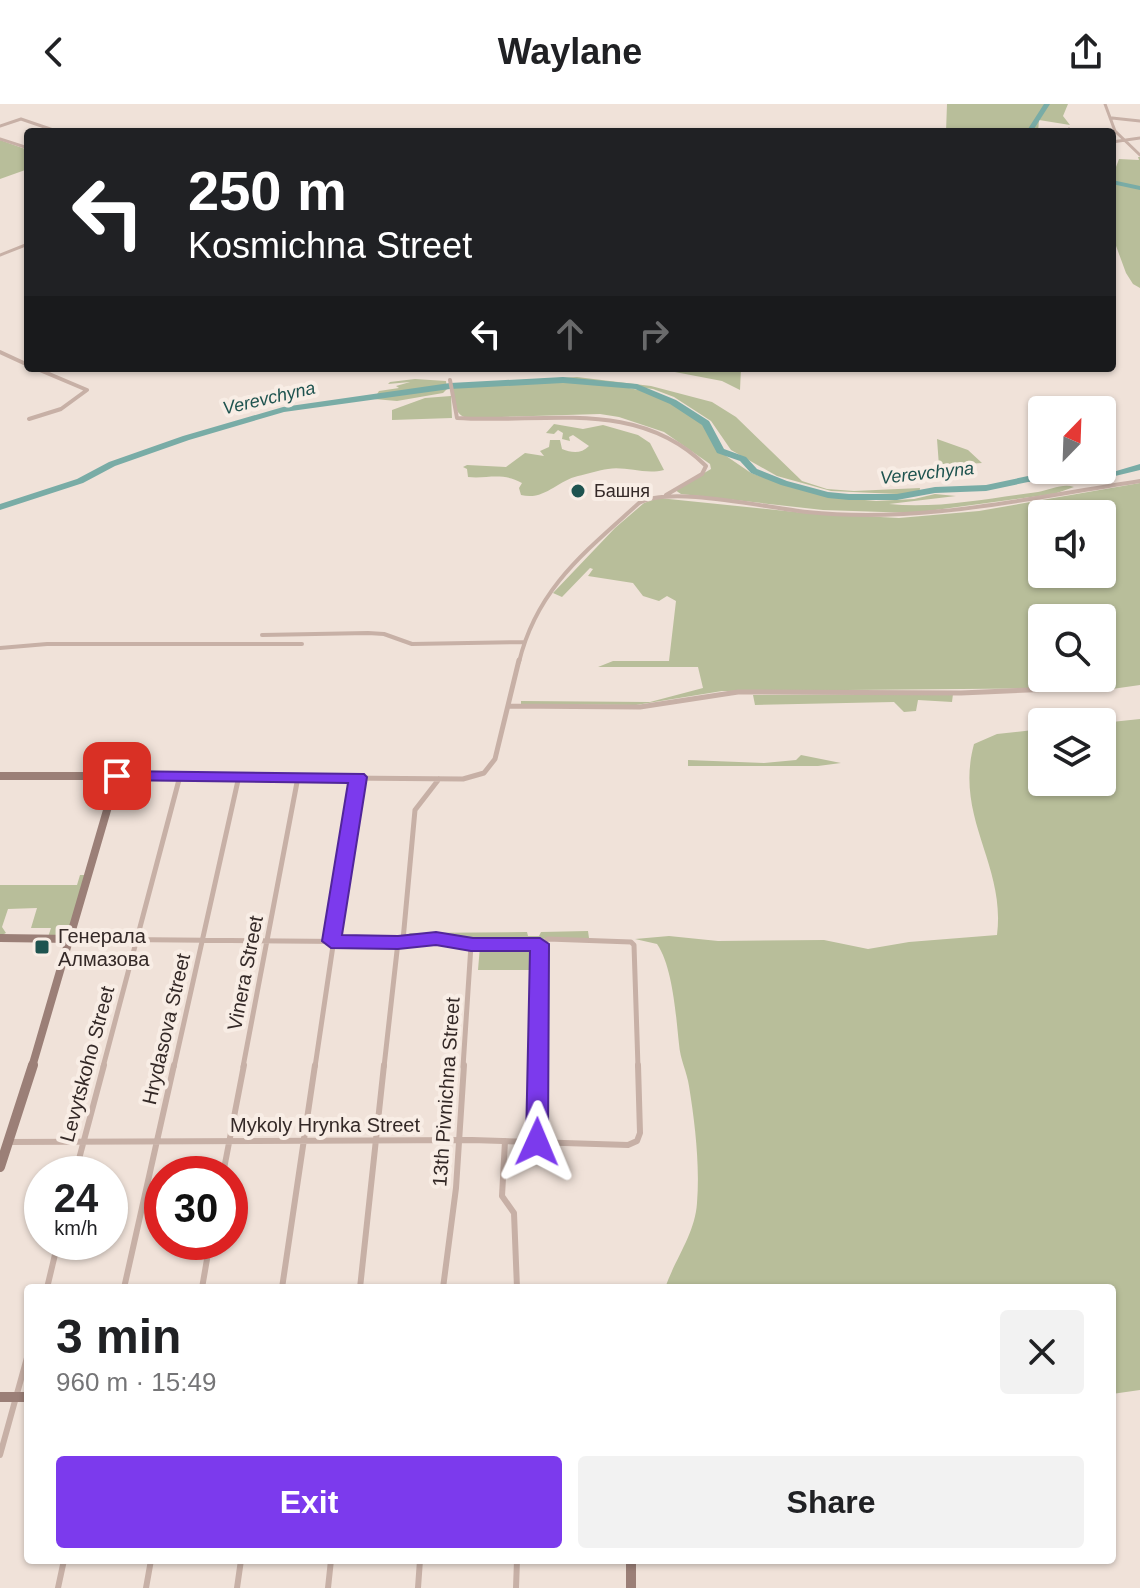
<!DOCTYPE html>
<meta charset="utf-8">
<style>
body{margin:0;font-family:Helvetica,sans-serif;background:#f2f2f2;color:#202124;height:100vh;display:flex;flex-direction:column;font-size:30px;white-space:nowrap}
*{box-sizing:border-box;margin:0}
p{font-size:26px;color:#757577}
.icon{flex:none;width:44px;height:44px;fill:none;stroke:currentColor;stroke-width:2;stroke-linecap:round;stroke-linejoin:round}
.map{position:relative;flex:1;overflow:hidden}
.drawer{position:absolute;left:24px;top:1180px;width:1092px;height:280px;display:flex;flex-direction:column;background:#fff;border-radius:8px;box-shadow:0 2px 6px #0004}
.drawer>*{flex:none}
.top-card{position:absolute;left:24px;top:24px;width:1092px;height:244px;border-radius:8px;box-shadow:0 2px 6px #0004;background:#202124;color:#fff;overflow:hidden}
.needle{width:52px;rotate:23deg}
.buttons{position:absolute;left:1028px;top:292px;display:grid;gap:16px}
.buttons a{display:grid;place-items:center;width:88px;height:88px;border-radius:8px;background:#fff;box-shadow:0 2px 6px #0004;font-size:40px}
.speed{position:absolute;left:24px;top:1052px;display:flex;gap:16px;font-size:40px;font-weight:700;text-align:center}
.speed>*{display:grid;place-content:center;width:104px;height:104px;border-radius:50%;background:#fff;box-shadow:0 2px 6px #0004;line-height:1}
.speed small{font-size:20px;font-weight:400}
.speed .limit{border:12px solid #d22;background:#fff;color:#111}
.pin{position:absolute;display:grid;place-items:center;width:68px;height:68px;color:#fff;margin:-34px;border-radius:16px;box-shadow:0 4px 12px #0006}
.me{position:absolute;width:88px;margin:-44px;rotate:1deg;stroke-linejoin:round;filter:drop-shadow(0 0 6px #0008)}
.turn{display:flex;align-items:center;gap:28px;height:168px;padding:0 32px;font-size:36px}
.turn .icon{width:104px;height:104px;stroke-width:2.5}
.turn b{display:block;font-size:56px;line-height:68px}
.lanes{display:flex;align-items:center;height:76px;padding:0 32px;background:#0003;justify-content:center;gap:40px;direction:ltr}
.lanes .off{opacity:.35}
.round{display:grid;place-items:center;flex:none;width:84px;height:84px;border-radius:8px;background:#f2f2f2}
.head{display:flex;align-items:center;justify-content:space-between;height:136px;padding:0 32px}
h1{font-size:48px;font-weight:700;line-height:60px}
.primary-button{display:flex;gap:16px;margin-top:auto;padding:16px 32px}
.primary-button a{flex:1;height:92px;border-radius:8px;background:#7c3aed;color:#fff;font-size:32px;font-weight:700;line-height:92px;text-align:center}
.primary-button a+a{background:#f2f2f2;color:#202124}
header{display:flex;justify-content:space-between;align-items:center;height:104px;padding:0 32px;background:#fff;font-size:36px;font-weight:700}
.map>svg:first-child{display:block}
</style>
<header><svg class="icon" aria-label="back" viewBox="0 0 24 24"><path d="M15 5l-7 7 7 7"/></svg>Waylane<svg class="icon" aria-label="share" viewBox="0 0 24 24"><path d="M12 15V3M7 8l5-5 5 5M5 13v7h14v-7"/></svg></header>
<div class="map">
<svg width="1140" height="1484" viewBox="0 0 1140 1484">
<rect width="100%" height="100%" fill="#f0e2d9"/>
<path fill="#b8be9a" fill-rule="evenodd" d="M947,0H1068L1063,12L1070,21L1039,16L1038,28H946Z
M0,36L28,46V65L0,75Z
M1138,53H1140V184L1133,180L1126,169L1112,131V63H1116L1119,55L1139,56Z
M654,264H741L740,286L722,277Z
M577,273L651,282L712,298L736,313L802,377L827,385L854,387L920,384L919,391L831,387L777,372L731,346L711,317L674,293L653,285L606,279L652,289L697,314L708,325L716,345L751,369L780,379L831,393L876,397L914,395L935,390L956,392L889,400C938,405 989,394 1038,388C1050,386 1063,379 1074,383L1054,390L913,409L823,406L681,390L675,386L711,365L710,360L664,328L619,313L600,310L467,314C452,310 454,293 451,280Z
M415,275L446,277L447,285L443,289L397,297L374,295L379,287L399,284L396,282L410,278L388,280L390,278Z
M451,292L452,314L392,316V306L425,294Z
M554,320L583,325L603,321L638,331L650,339L664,366C645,371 626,362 608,365C599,366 587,370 578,372C557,377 544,397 521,391L519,384L522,379C503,368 487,375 468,373L467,365L463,363L467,361L506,363L525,349L544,352L540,347L549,343L550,336H560L562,345C572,349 581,350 589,342L573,331L569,333L570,337L562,335L563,329L558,326L554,330L546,329Z
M937,335L968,346L982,359L939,362Z
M1140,379V581L1105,586L1072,584L722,587L636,601L521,600V597L650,598L703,584L698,563H598L613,557H669L676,497L667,492L659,497L643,492L633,479L588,472L593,465L590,464L562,493L553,489L615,424L644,399L659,394L805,409L899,414L979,407ZM1042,410H1102V470H1042ZM1042,514H1102V574H1042Z
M953,590L952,598L918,596L916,607L904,608L894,598L755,601L753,591Z
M1140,615V1286L1112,1290V1184H665C675,1155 695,1130 697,1099C700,1061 695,1019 689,982C687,968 680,955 679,940C676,913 673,863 657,840L635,835L669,832L718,837L824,836L868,845L909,838L997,831C1006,760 954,714 974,640L997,630L1042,625V678H1102V619Z
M801,651L841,659L818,662H688V656L764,659L796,656Z
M80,771H86L67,833H48L51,824H31L37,804L8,805L2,823L6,829L0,832V781H77Z
M588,827L589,834H546L536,838L476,840L459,832L413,834L409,829L527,828L528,832H539L541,828Z
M480,842H534L535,866H478Z"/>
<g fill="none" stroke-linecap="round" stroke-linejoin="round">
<path fill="#79aca6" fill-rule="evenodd" d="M1044,0H1050L1032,28H1026Z
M1112,76L1140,82V86L1112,80Z
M563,273L637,280L676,296L709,317L724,345L746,353L757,365L787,377L828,388L849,390H897L935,383L986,381L1028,372L1096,370L1101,373L1096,376L1028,378L986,387L935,389L897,396H849L828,394L781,381L751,369L740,357L717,349L702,321L670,300L635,285L563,279L450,285L284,308L189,336L115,362L83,379L0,406V400L77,375L109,358L183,332L283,303L450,279Z
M1140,360V366L1111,373L1106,370Z"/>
<path stroke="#c7b0a6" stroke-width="3" d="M1105,0L1115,27L1140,51
M1112,14L1140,17
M0,22L21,15L59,28
M1069,25L1070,28
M0,35L28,44
M1112,38L1140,34
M0,151L28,140"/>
<path stroke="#c7b0a6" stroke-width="4" d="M0,248L28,261
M450,276L457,314C544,320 637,293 706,362L702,370L666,391
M29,315L61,305L87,286L35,264
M262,531L368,529L384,530L412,540L524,538
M0,544L47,540H302
M519,558C537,484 585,448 639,399C670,381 767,404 807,408C920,420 1029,394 1140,377"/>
<path stroke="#c7b0a6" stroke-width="5" d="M508,602L640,603L738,588L961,589L1076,584
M117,672L463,675L484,669L495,655L519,556
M73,835L398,838L427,835L482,842L540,840
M403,836L415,706L439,675
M103,963L180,672
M174,963L239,672
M243,963L298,673
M315,963L358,673
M384,963L398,838
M463,963L471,841
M538,963L540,840L548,835L631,838L634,841L638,963"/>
<path stroke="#c7b0a6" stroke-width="6" d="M505,1037L502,1092L514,1109L517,1184
M8,1038L472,1036L628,1041L637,1037L640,1029L638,961
M537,1038L538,961
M75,1070L104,961
M223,1070L244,961
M47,1184L58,1138
M124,1184L174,961
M202,1184L210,1138
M282,1184L315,961
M360,1184L384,961
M443,1184L456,1084L464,961
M0,1351L28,1250
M58,1484L64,1456
M146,1484L151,1456
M237,1484L241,1456
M328,1484L331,1456
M418,1484L420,1456
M516,1484L517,1456"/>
<path stroke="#9b7f77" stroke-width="8" d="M0,672H117L32,963
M0,834L72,835"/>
<path stroke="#9b7f77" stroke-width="10" d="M0,1063L33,961
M0,1293H28
M631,1456V1484"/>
</g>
<path fill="#7c3aed" stroke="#51269a" stroke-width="2" d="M117,667L364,670L367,673L342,831L398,832L436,828L473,834H540L549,840L548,1038L545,1044H529L526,1038L530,847H471L436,841L398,845L331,844L322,837L348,679L111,676L109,672Z"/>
<g fill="#1e534f" stroke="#f8ede5" stroke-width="3">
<circle cx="578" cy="387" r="8"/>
<rect x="34" y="835" width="16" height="16" rx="4"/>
</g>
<g text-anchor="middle" stroke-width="8" stroke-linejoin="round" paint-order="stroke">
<g font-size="18" font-style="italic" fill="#1e534f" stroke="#f8ede5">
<text transform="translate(269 294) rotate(-13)" y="6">Verevchyna</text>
<text transform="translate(927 369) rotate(-6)" y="6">Verevchyna</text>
</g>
<g font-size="18" fill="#342927" stroke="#f8ede5" text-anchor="start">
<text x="594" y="393">Башня</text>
</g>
<g font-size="20" fill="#342927" stroke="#f8ede5" text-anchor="start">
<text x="58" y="839">Генерала<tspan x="58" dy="23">Алмазова</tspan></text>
</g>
<g font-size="20" fill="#342927" stroke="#f8ede5">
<text transform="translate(245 869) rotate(-79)" y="7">Vinera Street</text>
<text transform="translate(166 925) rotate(-77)" y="7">Hrydasova Street</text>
<text transform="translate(87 960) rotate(-75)" y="7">Levytskoho Street</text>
<text transform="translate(446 988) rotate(-86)" y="7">13th Pivnichna Street</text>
<text x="325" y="1028">Mykoly Hrynka Street</text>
</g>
</g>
</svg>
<div class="buttons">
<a><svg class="needle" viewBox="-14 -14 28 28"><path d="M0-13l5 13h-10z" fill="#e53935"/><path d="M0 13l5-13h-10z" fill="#757577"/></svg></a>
<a><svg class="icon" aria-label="sound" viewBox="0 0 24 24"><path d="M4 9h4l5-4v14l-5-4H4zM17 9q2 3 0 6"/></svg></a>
<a><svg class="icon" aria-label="search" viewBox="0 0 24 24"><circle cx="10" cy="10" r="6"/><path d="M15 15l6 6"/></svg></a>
<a><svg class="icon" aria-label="layers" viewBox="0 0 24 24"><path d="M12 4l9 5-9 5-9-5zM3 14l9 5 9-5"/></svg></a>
</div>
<div class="speed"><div>24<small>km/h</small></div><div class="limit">30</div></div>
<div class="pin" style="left:117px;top:672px;background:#d93025"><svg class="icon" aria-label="arrive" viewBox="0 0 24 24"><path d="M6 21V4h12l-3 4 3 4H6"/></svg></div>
<svg class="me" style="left:537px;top:1038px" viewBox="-20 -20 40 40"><path d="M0-17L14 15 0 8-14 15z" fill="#7c3aed" stroke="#fff" stroke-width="4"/></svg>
<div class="top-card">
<div class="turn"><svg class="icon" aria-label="left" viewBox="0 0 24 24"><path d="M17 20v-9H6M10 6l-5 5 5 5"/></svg><div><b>250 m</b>Kosmichna Street</div></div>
<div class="lanes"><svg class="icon" aria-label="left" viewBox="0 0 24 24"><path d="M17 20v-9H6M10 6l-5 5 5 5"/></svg><svg class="icon off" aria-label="ahead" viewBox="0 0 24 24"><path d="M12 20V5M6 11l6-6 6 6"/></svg><svg class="icon off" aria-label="right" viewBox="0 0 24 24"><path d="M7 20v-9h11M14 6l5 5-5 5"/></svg></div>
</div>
<section class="drawer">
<div class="head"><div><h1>3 min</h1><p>960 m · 15:49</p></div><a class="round"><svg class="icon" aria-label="close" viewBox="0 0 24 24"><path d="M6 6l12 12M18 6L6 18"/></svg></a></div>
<div class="primary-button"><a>Exit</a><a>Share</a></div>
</section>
</div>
